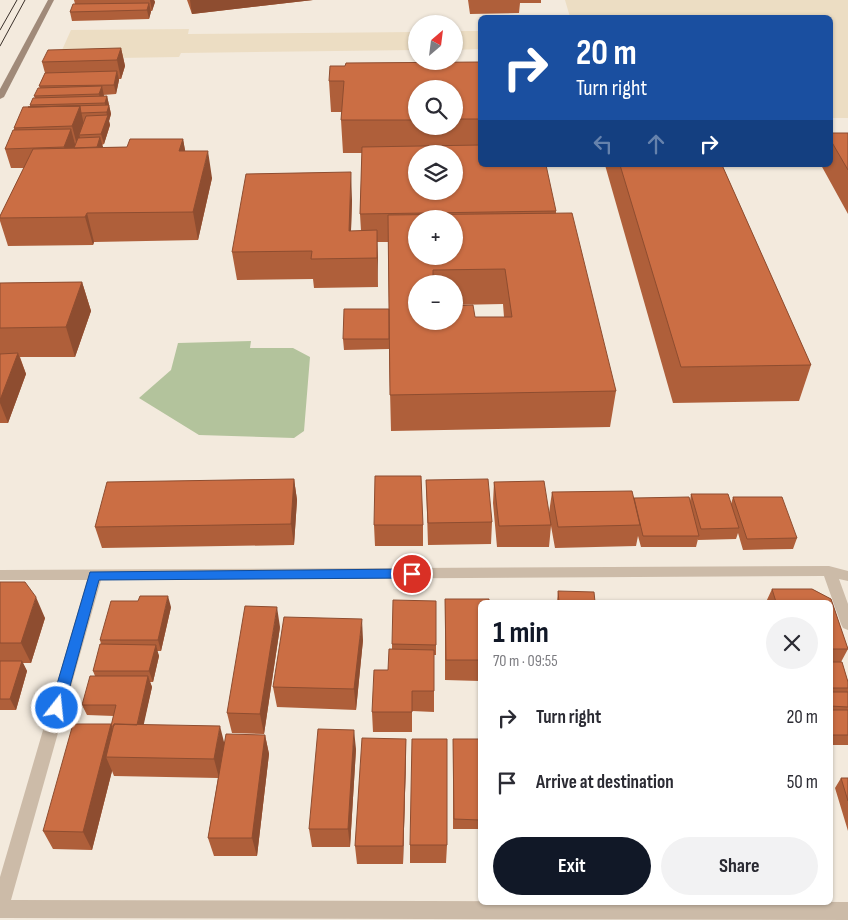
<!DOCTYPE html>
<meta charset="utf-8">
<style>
body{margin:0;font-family:"Sofia Sans Condensed",sans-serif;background:#f2f2f3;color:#2b2b33;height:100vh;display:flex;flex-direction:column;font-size:19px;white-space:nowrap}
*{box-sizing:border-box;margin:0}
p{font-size:16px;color:#7c7c81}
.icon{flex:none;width:28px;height:28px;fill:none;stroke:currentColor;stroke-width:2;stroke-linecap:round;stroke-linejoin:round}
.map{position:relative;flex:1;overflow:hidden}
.sheet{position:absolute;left:478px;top:600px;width:355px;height:305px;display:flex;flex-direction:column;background:#fff;border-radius:8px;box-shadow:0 1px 4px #0004}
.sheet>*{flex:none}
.hud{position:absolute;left:478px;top:15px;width:355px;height:152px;border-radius:8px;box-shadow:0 1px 4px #0004;background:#1a4fa0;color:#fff;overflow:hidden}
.needle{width:32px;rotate:28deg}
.buttons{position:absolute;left:408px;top:15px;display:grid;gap:10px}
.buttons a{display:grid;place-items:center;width:55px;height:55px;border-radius:50%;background:#fff;box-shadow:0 1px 4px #0004;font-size:25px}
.pin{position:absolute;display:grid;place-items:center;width:42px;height:42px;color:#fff;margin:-21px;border:2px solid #fff;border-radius:50%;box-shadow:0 1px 5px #0007}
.me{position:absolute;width:55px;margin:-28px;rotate:16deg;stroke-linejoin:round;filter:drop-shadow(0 0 4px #0008)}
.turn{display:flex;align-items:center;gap:18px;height:105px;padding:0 15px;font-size:22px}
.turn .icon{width:65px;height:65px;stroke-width:2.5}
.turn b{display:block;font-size:35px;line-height:42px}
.lanes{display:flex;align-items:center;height:48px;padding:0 15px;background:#0003;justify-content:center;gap:25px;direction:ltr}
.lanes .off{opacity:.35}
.round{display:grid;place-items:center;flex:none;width:52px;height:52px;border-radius:26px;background:#f2f2f3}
.headline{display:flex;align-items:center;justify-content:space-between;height:85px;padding:0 15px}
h1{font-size:30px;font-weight:700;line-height:38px;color:#111827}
.primary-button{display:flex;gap:10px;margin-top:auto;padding:10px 15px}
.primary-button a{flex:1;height:58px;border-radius:30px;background:#111827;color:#fff;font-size:20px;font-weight:700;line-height:58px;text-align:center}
.primary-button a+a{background:#f2f2f3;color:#2b2b33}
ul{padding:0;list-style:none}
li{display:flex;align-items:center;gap:15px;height:65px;padding:0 15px}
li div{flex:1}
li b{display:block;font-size:19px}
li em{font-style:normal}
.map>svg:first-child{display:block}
</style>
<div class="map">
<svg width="848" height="920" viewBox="0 0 848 920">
<rect width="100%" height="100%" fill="#f3eadd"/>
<path fill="#b3c39c" d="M251,341L250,348H293L310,357L304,431L294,438L199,435L139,398L171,370L178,343Z"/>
<path fill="#ecddc3" d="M565,0H848V118H830V18L570,17Z
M189,29L188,34L416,32V50L181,53L179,57L58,59L71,30Z
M454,31H480V49L454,50Z"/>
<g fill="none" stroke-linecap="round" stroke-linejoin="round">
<path fill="#ccbba8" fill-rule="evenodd" d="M829,566L848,571V581L839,579L848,604V630L843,628L841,624L824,576L101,580L11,900L848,902V920L0,918V877L87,580H0V570Z"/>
<path fill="#a08a79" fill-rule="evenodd" d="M48,0H54L4,97L0,99V89Z"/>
<path stroke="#392f29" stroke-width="1" d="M0,30L17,0
M0,46L25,0"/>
</g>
<path fill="#af5f3a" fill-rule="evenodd" d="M74,0H154L155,2L152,11H151L149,19L72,21L70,12L75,4Z
M187,0H313L192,14Z
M468,0H541V3H520L519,13L470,14Z
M121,48L125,66L121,79H119V80L116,94L103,95L104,96H107L111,114L109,121L110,125L104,144L102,145L103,147H127L183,139L185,151L212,178L198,240L94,242L93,245L8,246L0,221V216L24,168H11L5,149L14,130V128L30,107V105L35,98L34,96L40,88L39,86L45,73L42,62Z
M480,62V165L556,211V213L616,391L610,427L391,431L389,349L344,350L343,339L389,309L388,242H377L378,287L314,288L313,279L237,280L232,252L352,200L351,231H361L360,214L362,153H343L341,120L342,112H331L329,81L345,66ZM416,89H454V126H416ZM416,284H454V305L503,304L504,317H475L416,321Z
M830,133H848V214L821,165H830Z
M605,165H722L811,365L799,401L673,403Z
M82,282L91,311L75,357H20L26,374L8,423H0V283Z
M294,479L297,500L294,545L102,548L95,527Z
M426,480L492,522L491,544L428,545Z
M494,482L549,513L552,492L634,498L690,501L691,494L731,504L733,497L797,538L793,549L743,550L738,533L736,539L698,540V539L696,547H641L638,536L636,546L555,548L551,526L549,547H497L493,503Z
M374,525H423V546H375Z
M0,582L45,618L31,663H23L27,671L16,710H0Z
M772,589H812L831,599L848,649L841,662H842L848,682V745H830V602H766Z
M558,591L595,602H557Z
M445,599L480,602V681L445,680Z
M436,601V655H434V712L412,711V732H373L372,712L388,670L392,650V644Z
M171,607L161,651H157L159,656L153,682H150L152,687L143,725L224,742L265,735L269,754L257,856H214L208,838L218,778L114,776L112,771L92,850L53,849L43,831L111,724V726L114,716L87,715L82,705L95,676L93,671L101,644L100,640Z
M280,627L264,734L232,733L227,713Z
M363,640L356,710L277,707L273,687Z
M406,739V758L403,864H357L355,846Z
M453,739H480V829H453Z
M356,749L350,847H312L309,829Z
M841,778H848V831L835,788Z
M410,845H447L446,863H410Z"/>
<path fill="#8e4d30" d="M150,0H154L155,2L152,11Z
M190,0H313L192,14Z
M149,3L151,12L149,19L147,10Z
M121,48L125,66L121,79L117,60Z
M117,71L119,80L116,94L114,85Z
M102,86L104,96L101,104L99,94Z
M107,96L111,114L109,121L110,125L104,144L101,134L107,116L105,103Z
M80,106L84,125L79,135L80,137L77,145L72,126Z
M71,129L76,148L69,166L64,147Z
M100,137L103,147L95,155Z
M183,139L188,166L179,151Z
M208,151L212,178L198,240L193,212Z
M351,172L352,200L350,259L349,231Z
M87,213L94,242L93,245L85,217Z
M377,230L378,259V287L377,258Z
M82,282L91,311L75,357L66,327Z
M18,353L26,374L8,423L0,403V400Z
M294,479L297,500L294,545L291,524Z
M168,596L171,607L161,651L158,640Z
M36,597L45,618L31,663L21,643Z
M277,607L280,627L264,734L260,714Z
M362,619L363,640L356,710L354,689Z
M156,645L159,656L153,682L149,671Z
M22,661L27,671L16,710L10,699Z
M148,676L152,687L141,737L137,727Z
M111,724L119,744L106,757L112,771L92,850L83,832Z
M220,726L225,746L219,778L214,759Z
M354,730L356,749L350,847L348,829Z
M265,735L269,754L257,856L252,838Z
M406,739V758L403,864V846Z"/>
<path fill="#cb6e44" stroke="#8e4d30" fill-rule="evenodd" d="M149,3L147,10L70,12L73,4Z
M121,48L117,60L42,62L48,50Z
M480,62V119H454V89H416V120H341L344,81H329L330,66H345L346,63Z
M117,71L114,85L39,86L45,73Z
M102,86L99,94L34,96L38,88Z
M107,96L105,103L30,105L33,98Z
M109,105L107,112L81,113L80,106L28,107Z
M80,106L72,126L14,128L23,107Z
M108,115L101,134L79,135L86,116Z
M71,129L64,147L5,149L13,130Z
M830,133H848V170L830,139Z
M100,137L97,147L74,148L78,138Z
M130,139H183L179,151H208L193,212L87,213L85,217L0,218V216L33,149L127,147Z
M480,145V165H546L556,211L360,214L362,147ZM416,154H454V191H416Z
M620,165H722L811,365L681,367Z
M351,172L349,231L377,230V258L311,259L312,251L232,252L246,174Z
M572,213L616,391L390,395L388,215ZM416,219H454V256H416ZM505,269L512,317H475L473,305L454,306V321H416V284H433V270Z
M82,282L66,327L0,328V283Z
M344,309H389V339H343Z
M18,353L0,400V354Z
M375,476H421L423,525H374Z
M294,479L291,524L95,527L107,482Z
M488,479L492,522L428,523L426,480Z
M544,481L551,525L499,526L494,482Z
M632,491L640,525L558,527L552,492Z
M691,494H728L739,528L701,529Z
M689,497L699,536H643L634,498Z
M733,497H782L797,538L747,539Z
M0,582H25L36,597L21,643H0Z
M772,589H812L831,599L848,649H830V602H776Z
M558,591L594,592L595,602H559Z
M140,596H168L158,640H100L111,601H138Z
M445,599H489V602H480V660H446Z
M393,600L436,601V645L392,644Z
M245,606L277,607L260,714L227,713Z
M284,617L362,619L354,689L273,687Z
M100,644L156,645L149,671H93Z
M389,649L434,650V691H412V712H372L374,670H388Z
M0,661H22L10,699H0Z
M830,662H842L848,682V688H830Z
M90,676H148L137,725L114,724V726H111L116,705H82Z
M830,692H848V707L830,706Z
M830,710H848V735H830Z
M73,724H111L83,832L43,831Z
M114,724L220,726L214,759L106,757Z
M318,729L354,730L348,829H309Z
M226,734L265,735L252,838H208Z
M362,738L406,739L403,846H355Z
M412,739H447V845H410Z
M453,739H480V820L454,819Z
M841,778H848V801Z"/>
<path fill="#1a73e8" stroke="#114b97" d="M412,569L416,570L418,574L416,577L412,578L99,580L64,708L62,712L57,714L52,712L50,708L90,572Z"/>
</svg>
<div class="buttons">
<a><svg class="needle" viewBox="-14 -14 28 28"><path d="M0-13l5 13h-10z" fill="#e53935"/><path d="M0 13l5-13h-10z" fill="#7c7c81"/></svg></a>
<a><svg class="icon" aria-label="search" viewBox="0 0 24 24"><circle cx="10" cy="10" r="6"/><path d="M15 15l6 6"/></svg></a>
<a><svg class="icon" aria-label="layers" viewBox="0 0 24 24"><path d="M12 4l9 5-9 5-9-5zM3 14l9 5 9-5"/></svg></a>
<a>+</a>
<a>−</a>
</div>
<div class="pin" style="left:412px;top:574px;background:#d93025"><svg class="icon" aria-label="arrive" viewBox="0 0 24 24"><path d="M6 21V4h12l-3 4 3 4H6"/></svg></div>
<svg class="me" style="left:57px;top:708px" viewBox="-20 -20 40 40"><circle r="17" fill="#1a73e8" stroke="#fff" stroke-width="3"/><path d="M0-11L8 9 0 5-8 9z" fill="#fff"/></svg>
<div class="hud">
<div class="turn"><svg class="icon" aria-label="right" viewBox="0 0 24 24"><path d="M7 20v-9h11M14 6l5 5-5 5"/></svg><div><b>20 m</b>Turn right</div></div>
<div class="lanes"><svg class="icon off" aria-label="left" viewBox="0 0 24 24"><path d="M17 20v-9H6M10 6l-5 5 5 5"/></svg><svg class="icon off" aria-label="ahead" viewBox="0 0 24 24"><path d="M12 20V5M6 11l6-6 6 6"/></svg><svg class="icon" aria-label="right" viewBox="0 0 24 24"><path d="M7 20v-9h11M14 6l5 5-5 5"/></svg></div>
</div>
<section class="sheet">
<div class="headline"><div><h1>1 min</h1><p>70 m · 09:55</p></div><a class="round"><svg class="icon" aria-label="close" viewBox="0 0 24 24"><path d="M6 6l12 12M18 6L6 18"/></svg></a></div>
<ul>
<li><svg class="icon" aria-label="right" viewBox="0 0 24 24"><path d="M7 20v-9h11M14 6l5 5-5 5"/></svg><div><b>Turn right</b></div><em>20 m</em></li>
<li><svg class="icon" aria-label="arrive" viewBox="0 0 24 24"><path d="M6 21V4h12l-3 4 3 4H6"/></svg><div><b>Arrive at destination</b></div><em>50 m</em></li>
</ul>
<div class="primary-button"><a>Exit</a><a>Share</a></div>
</section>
</div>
